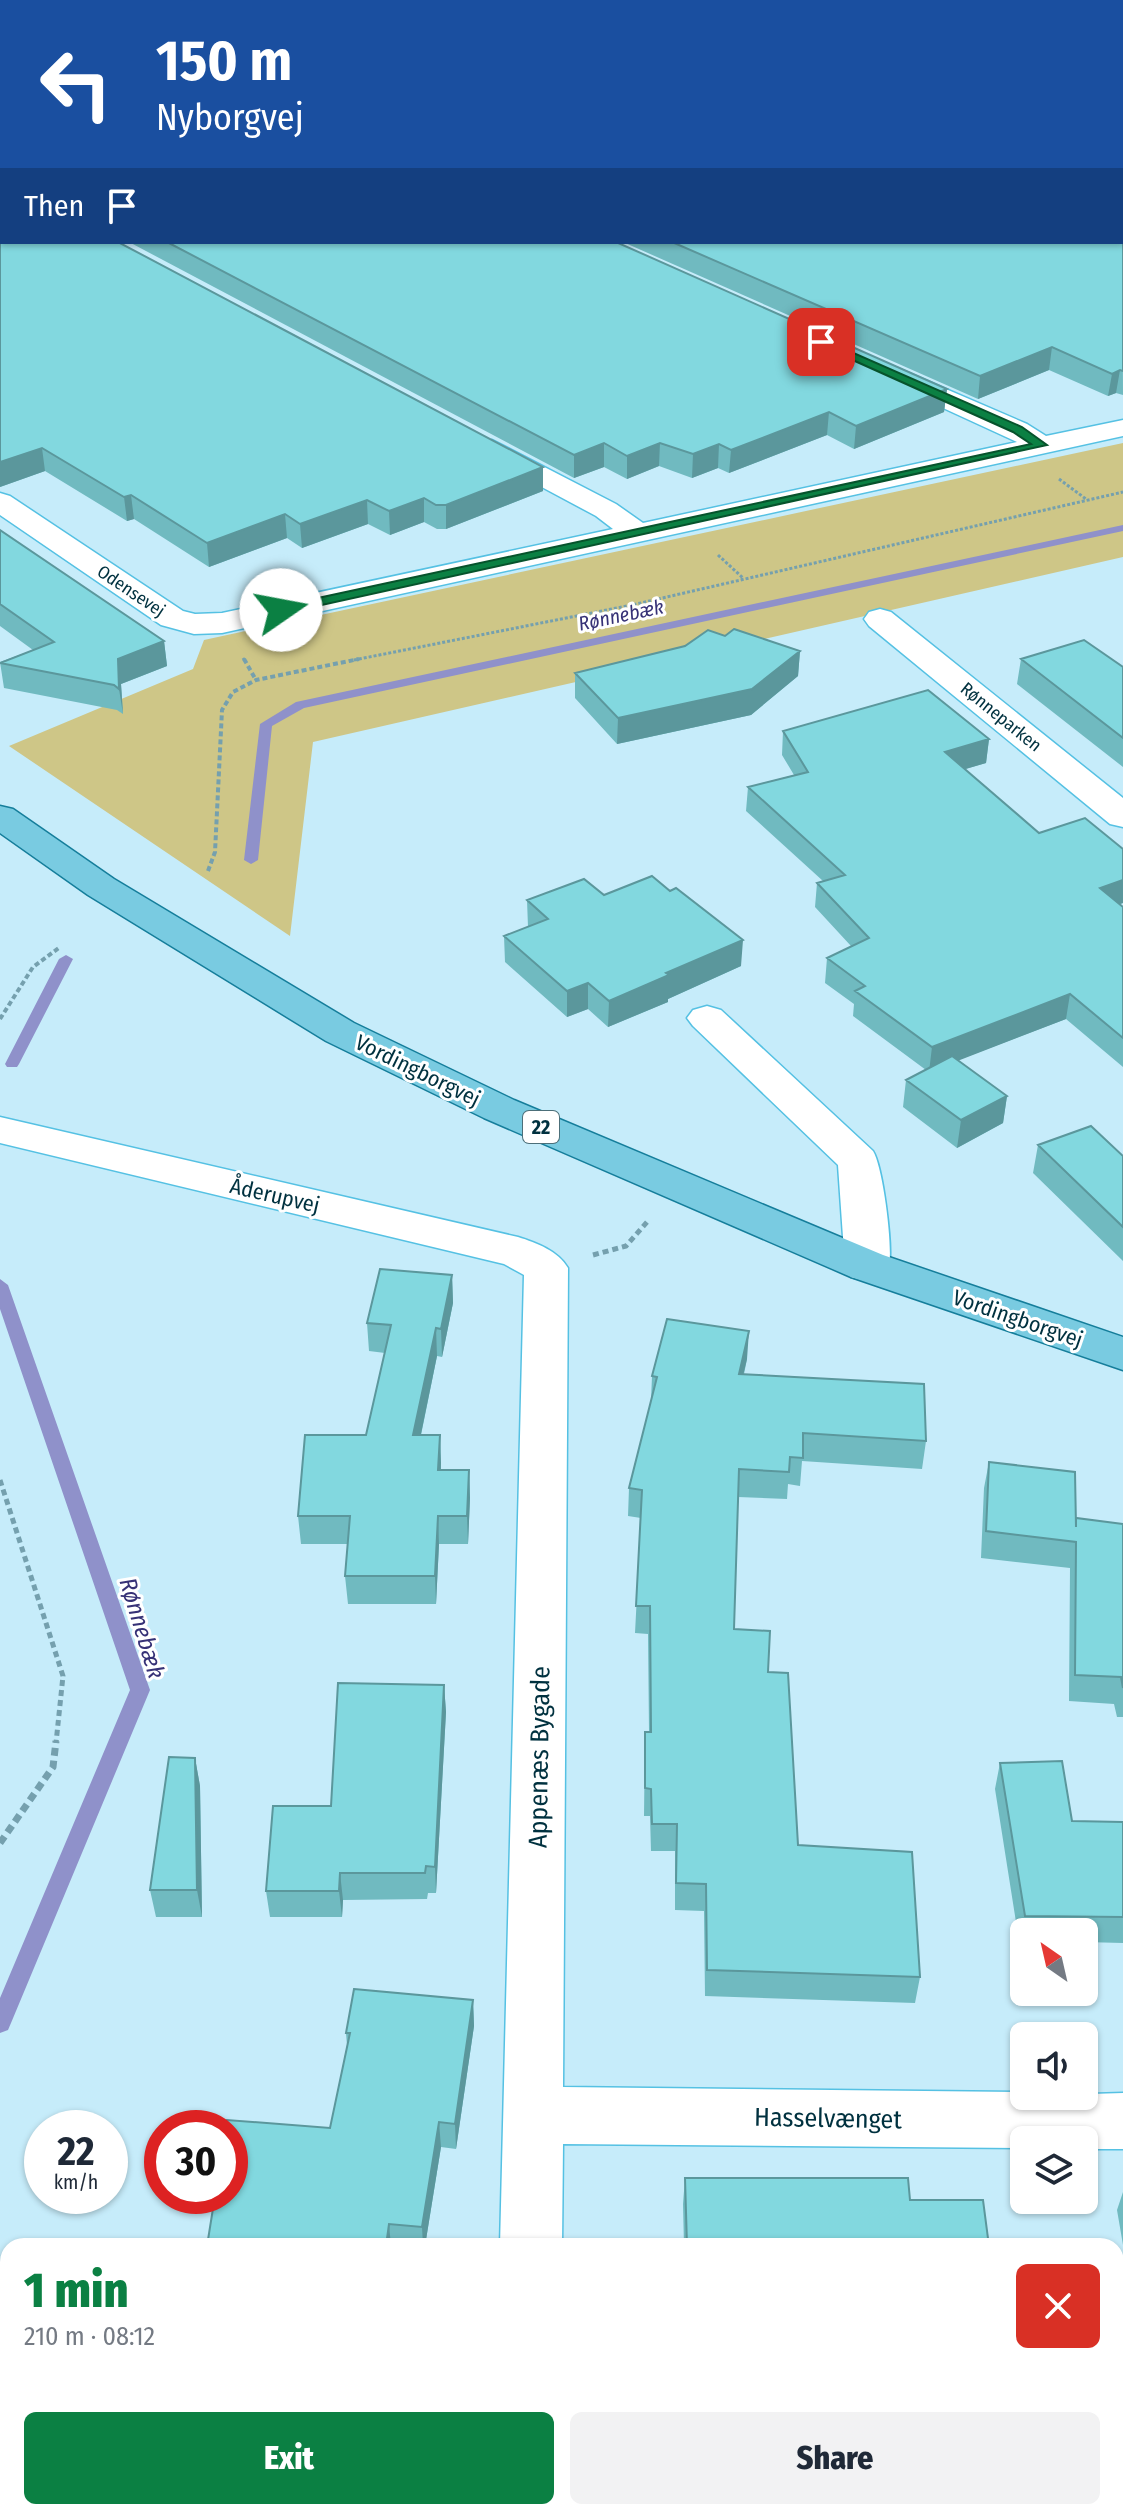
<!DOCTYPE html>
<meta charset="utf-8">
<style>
body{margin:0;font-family:"Fira Sans Condensed",sans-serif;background:#f2f2f3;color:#1f2937;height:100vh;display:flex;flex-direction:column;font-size:30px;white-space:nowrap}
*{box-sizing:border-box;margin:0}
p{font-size:26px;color:#747a83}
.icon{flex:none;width:44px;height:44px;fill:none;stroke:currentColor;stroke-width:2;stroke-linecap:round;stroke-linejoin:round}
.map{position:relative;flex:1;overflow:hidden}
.panel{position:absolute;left:0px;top:2238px;width:1124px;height:282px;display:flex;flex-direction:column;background:#fff;border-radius:24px 24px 0 0;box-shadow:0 2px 6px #0004}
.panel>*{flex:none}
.top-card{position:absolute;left:0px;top:0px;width:1124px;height:244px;box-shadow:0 2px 6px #0004;background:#1a4fa0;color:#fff;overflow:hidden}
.needle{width:52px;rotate:326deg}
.fabs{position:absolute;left:1010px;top:1918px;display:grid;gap:16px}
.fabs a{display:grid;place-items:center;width:88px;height:88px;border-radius:12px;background:#fff;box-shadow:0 2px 6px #0004;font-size:40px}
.speed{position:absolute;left:24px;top:2110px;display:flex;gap:16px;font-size:40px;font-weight:700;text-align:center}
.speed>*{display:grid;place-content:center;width:104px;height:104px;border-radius:50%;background:#fff;box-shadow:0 2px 6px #0004;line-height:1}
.speed small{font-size:20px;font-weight:400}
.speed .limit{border:12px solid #d22;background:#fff;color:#111}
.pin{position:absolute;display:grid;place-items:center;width:68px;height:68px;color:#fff;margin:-34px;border-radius:16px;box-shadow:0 4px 12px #0006}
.me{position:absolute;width:88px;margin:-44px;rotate:78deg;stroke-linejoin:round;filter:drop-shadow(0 0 6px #0008)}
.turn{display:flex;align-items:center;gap:28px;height:168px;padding:0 24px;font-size:36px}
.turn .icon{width:104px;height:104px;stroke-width:2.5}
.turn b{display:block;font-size:56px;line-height:68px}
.then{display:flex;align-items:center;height:76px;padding:0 24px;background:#0003;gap:16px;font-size:30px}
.round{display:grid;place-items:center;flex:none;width:84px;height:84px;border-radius:12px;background:#f2f2f3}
.head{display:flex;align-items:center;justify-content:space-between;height:136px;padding:0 24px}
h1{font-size:48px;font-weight:800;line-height:60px;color:#0b8043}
.cta{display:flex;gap:16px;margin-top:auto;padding:16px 24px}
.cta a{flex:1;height:92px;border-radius:12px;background:#0b8043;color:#fff;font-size:32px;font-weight:800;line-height:92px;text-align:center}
.cta a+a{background:#f2f2f3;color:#1f2937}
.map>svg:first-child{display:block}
</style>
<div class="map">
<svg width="1123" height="2519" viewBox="0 0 1123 2519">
<rect width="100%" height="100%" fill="#c6ecfa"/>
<path fill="#cec687" d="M1123,443V557L313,742L290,936L9,746L193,669L204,640Z"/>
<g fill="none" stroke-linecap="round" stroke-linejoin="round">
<path fill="#8f91ca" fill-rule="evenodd" d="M1123,525V531L304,708L272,726L258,860L251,864L244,860L260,724L296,702Z
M66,955L73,959L19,1064L17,1067H7L5,1064L59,959Z
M0,1279L8,1285L150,1690L11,2023L8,2030L0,2033V1998L130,1690L0,1309Z"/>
<defs>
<path id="minor" d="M890,365L1027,424L1046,436L1123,420V436L222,633L194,634L161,625L0,515V493L10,496L183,611L195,614L222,613L613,529L596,516L482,455L478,449L482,443L492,440L616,504L643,523L1017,442L880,379L876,373L880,367Z
M880,609L891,612L1123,798V827L1110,824L869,626L864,619L869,612Z
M707,1006L721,1010L873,1151C883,1167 893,1247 889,1266C889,1267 883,1276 883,1277L867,1281L851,1277L845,1266L838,1165L693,1026L687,1018L693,1010Z
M0,1117L518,1237C537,1243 558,1251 568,1268L563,2087L1024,2092V2096L1123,2093V2149H1084V2140H1024V2148L563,2144L562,2246H500L524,1275L504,1264L0,1143Z
M492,2512H560V2519H492Z"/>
<path id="major" d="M0,806L13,809L114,879L354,1023L514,1100L883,1255L1123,1337V1370L851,1277L484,1118L326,1041L88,895L0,833Z"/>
</defs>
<use href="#minor" stroke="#55c1e3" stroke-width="3"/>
<use href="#major" stroke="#157e9b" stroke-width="3"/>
<path stroke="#75a0ae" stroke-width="3" stroke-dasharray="3 2" stroke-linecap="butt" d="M1059,479L1086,499
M718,555L743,578
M243,658L245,661
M349,661L632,605L1123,492"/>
<path stroke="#75a0ae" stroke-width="4" stroke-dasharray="5 3" stroke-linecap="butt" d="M244,659L256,680
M208,871L215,852L222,710L233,692L256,680L359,659
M0,1019L33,967L60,947"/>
<path stroke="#75a0ae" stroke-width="5" stroke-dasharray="6 4" stroke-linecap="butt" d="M593,1255L626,1246L647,1222
M0,1480L63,1676L56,1743"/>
<path stroke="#75a0ae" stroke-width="7" stroke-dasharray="8 5" stroke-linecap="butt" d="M0,1843L53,1767L56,1741"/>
<use href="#minor" fill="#fff" fill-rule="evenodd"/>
<use href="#major" fill="#79cbe1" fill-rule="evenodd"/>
</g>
<path fill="#70bac0" d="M0,0H767L774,2H2V242H118L543,467V491L446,529H437L424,522L390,535L368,524L302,548L287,538L209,567L134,519L127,521L45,471L0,487Z
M843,0H1123V132L1122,133V2H846Z
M1122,137L1123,395L1116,393L1108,396L1049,370L978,399L623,242H1122Z
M129,242H616L947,389L944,412L854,449L827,435L729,473L718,468L692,478L659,466L627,479L604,467L574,478Z
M0,530L164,641L167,666L121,684L123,714L117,710L4,688L0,662L33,650L0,626Z
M725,636L800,651L798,676L751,715L617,744L575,698V673Z
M1021,659L1123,667V767L1017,684Z
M783,731L989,739L986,763L965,769L1039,833L1123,849V903L1120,904L1123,907V1067L1066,1019L958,1060L1007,1096L1003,1123L957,1148L903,1107L906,1080L926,1070L853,1016L854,1004L825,983L827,958L851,946L815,907L817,883L823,881L746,811L748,787L794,775L782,755Z
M604,895L741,966L668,999V1002L608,1027L588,1009L567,1017L505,962L504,936L528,927L527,900Z
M1038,1145L1123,1156V1261L1033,1173Z
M452,1275L453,1303L442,1357L437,1356L421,1435H440L441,1470H469L470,1498L468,1544H439L436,1604H348L345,1576L348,1544H301L298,1516L366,1435L385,1353L369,1351L367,1323Z
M747,1359L744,1374L926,1441L922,1469L802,1461L800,1486L788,1484L787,1499L738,1497L734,1629L768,1672L798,1845L920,1977L915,2003L705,1996L704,1911L675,1910V1851H651L650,1816H644L645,1732H649L648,1634L635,1633L641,1518L628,1516L629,1488L651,1401L652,1376Z
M989,1462L1076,1519L1123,1524V1717H1117L1114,1704L1069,1701L1070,1568L981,1558L984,1488Z
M444,1685L446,1712L436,1893H428L427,1899L343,1900L342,1917H270L266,1891L331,1806Z
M195,1758L200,1786L202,1917H156L150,1890Z
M1000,1763L1072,1821L1123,1822V1943L1084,1942V1932H1024V1941H1019L995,1789Z
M473,2000L474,2026L456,2149L441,2147L425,2246H207L330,2128L347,2045L346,2033Z
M685,2178L910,2200L989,2246H684L683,2204Z
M1123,2192V2245L1117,2210Z
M224,2512H437V2519H309L226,2517Z
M747,2512H987L985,2519H748Z"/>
<path fill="#5b979c" d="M1052,347L1049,370L978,399L980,376Z
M1120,370L1116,393L1108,396L1112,374Z
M947,389L944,412L854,449L856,426Z
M829,412L827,435L729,473L731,450Z
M604,443V467L574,478V455Z
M660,443L659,466L627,479V456Z
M719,444L718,468L692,478L693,454Z
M42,448L45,471L0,487V462Z
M543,467V491L446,529V505Z
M131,495L134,519L127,521L124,497Z
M424,498V522L390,535L389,511Z
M367,500L368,524L302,548L300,524Z
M285,514L287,538L209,567L207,543Z
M164,641L167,666L121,684L123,714L119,689L118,659Z
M800,651L798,676L751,715L617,744L618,718Z
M989,739L986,763L942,776L945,752Z
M1123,880V903L1096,912L1100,888Z
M743,940L741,966L668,999V1002L608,1027L609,1001L666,973Z
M588,983V1009L567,1017V991Z
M1070,994L1066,1019L929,1072L932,1047Z
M1007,1096L1003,1123L957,1148L961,1120Z
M452,1275L453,1303L442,1357L441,1329Z
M436,1328L437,1356L415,1463L413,1435Z
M749,1331L747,1359L737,1401L739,1374Z
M440,1435L441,1463L440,1498L438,1470Z
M469,1470L470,1498L468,1544L467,1516Z
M438,1516L439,1544L436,1604L435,1576Z
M444,1685L446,1712L436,1893L435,1867Z
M195,1758L200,1786L202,1917L197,1890Z
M340,1873L343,1900L342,1917L339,1891Z
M473,2000L474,2026L456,2149L455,2124Z
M439,2122L441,2147L425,2246H423L422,2227Z
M389,2224L391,2246H386Z"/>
<path fill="#82d8df" stroke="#5b979c" stroke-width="2" d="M0,0H767L774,2H2V242H118L543,467L446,505H436L424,498L389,511L367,500L300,524L285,514L207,543L131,495L124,497L42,448L0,462V175H1L2,158L0,156Z
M879,0H1123V113H1122V2H883Z
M1122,137L1123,138V223L1122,222Z
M167,242H616L947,389L856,426L829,412L731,450L719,444L693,454L660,443L627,456L604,443L574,455Z
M672,242H1119L1123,243V371L1120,370L1112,374L1052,347L980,376Z
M0,530L164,641L118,659L119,689L114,685L0,663L54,642L0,604Z
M734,629L800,651L752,689L618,718L575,673L685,646L708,630L725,636Z
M1084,640L1123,667V738L1021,659Z
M928,690L989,739L945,752L1039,833L1085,818L1123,849V880L1100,888L1123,907V1038L1070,994L932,1047L855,991L865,986L827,958L869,938L817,883L845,875L748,787L808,772L783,731Z
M652,876L670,891L676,888L743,940L666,973L669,975L609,1001L588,983L567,991L504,936L548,919L527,900L584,879L604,895Z
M952,1056L1007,1096L961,1120L906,1080Z
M1091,1126L1123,1156V1227L1038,1145Z
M380,1269L452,1275L441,1329L436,1328L413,1435H440L438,1470H469L467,1516H438L435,1576H345L350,1516H298L305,1435H366L391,1325L367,1323Z
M667,1319L749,1331L739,1374L924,1384L926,1441L803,1433V1458L790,1457L789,1472L739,1469L734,1629L770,1631L768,1672L788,1673L798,1845L912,1852L920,1977L707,1970L706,1884L676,1883L677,1824H652L651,1789L645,1788V1732H651L650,1606H636L642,1490L629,1488L657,1377L652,1376Z
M989,1462L1075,1472L1076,1527V1518L1123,1524V1688L1121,1677L1075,1675L1076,1542L986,1531Z
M338,1683L444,1685L435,1867L426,1866L425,1873H340L339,1891H266L273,1806H331Z
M169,1757L195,1758L197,1890H150Z
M1062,1761L1072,1821L1123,1822V1917L1025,1916L1000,1763Z
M354,1989L473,2000L455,2124L439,2122L422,2227L389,2224L386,2246H207L215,2196H230V2128H226L227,2120L330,2128L350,2033H346Z
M685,2178H908L910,2200H983L989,2246H687Z
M309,2512H434V2519H309Z
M751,2512H961L962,2519H752Z"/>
<path fill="#0b8043" stroke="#07532c" stroke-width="2" d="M817,340H824L1022,427L1047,445L281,614L274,610L281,606L1031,444L1013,432L817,344Z"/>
<g text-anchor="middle" stroke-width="6" stroke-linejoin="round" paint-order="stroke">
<g font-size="18" fill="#00313f" stroke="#fff">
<text transform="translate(131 591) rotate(34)" y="6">Odensevej</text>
<text transform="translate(1001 717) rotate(39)" y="6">Rønneparken</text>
</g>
<g font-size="20" font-style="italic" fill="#363176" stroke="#fff">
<text transform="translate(621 615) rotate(-12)" y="7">Rønnebæk</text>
</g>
<rect fill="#fff" stroke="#4c6f79" stroke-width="2" x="523" y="1111" width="36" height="32" rx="6"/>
<g font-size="20" font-weight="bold" fill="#00313f">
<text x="541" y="1134">22</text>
</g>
<g font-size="22" fill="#00313f" stroke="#fff">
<text transform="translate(418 1070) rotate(26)" y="8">Vordingborgvej</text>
<text transform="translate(275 1195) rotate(13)" y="8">Åderupvej</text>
<text transform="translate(1018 1318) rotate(19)" y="8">Vordingborgvej</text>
</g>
<g font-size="24" font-style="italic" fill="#363176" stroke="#fff">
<text transform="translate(142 1628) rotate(73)" y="8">Rønnebæk</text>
</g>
<g font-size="26" fill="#00313f" stroke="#fff">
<text transform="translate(539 1757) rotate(-89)" y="9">Appenæs Bygade</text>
<text transform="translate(828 2118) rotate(1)" y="9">Hasselvænget</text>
</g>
</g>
</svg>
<div class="fabs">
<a><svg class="needle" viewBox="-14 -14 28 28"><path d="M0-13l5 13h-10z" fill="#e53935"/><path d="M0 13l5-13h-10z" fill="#747a83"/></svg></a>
<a><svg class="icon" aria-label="sound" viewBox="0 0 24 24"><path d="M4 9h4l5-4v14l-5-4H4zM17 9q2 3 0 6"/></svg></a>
<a><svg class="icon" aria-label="layers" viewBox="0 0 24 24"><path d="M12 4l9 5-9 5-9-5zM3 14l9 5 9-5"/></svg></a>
</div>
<div class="speed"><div>22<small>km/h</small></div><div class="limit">30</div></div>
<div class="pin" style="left:821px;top:342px;background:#d93025"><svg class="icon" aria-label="arrive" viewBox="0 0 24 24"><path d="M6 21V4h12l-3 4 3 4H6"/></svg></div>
<svg class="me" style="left:281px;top:610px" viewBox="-20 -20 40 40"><circle r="19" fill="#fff"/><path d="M0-13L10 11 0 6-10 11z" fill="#0b8043"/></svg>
<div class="top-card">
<div class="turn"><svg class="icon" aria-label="left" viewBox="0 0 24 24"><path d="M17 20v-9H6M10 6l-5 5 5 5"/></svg><div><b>150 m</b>Nyborgvej</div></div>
<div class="then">Then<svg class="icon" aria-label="arrive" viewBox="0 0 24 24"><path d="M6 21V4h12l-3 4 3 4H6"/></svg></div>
</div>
<section class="panel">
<div class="head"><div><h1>1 min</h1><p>210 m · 08:12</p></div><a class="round" style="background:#d93025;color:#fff"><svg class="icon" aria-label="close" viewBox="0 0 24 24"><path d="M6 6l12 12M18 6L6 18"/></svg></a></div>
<div class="cta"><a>Exit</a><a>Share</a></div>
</section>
</div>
